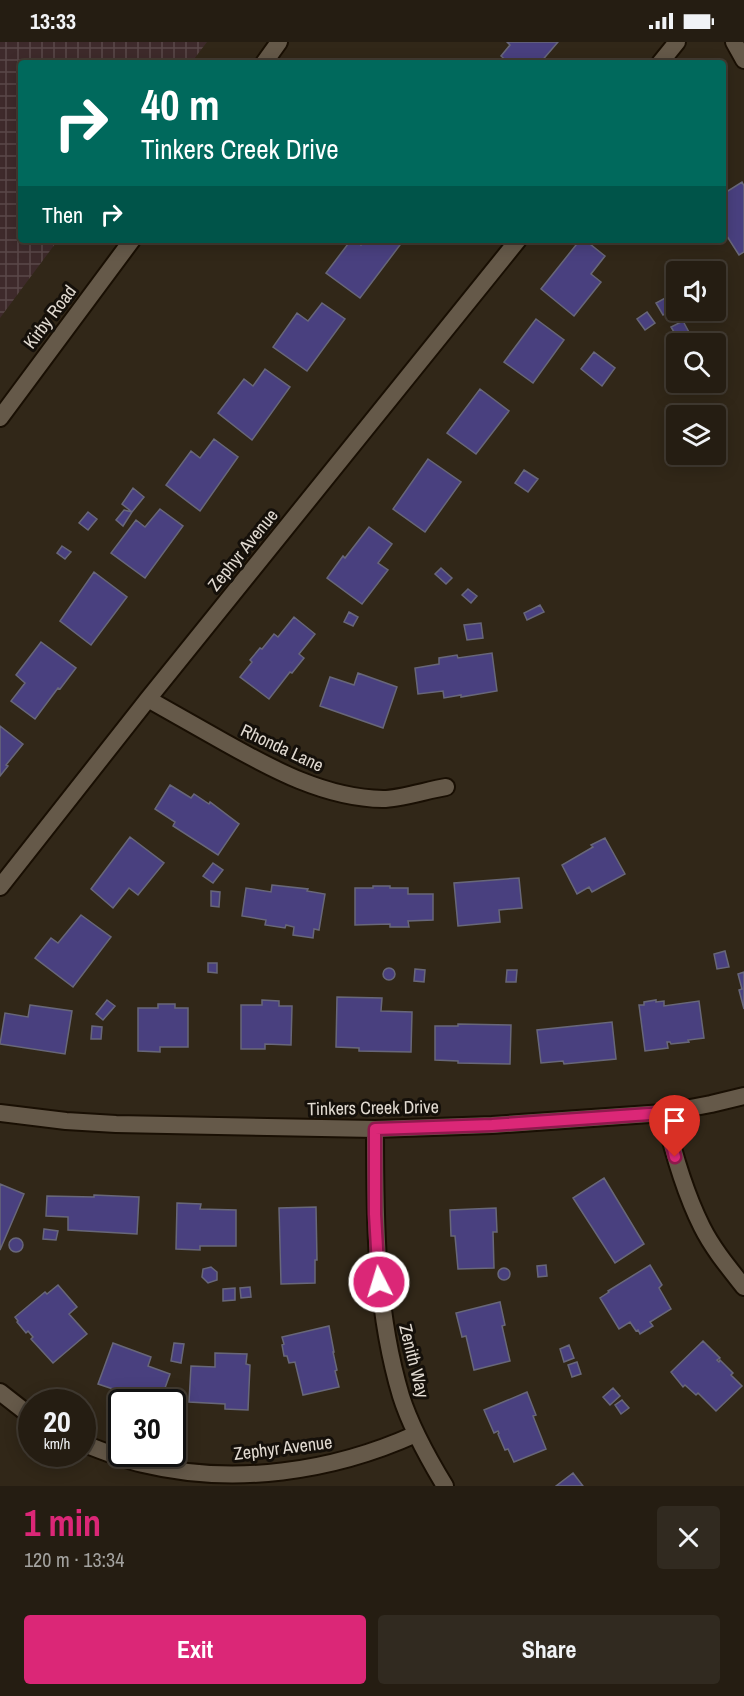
<!DOCTYPE html>
<meta charset="utf-8">
<style>
body{margin:0;font-family:"Archivo Narrow",sans-serif;background:#312a20;color:#f1f3f6;height:100vh;display:flex;flex-direction:column;font-size:22px;white-space:nowrap}
*{box-sizing:border-box;margin:0}
p{font-size:20px;color:#a3a29f}
.icon{flex:none;width:33px;height:33px;fill:none;stroke:currentColor;stroke-width:2;stroke-linecap:round;stroke-linejoin:round}
.map{position:relative;height:1444px;overflow:hidden}
.sheet{display:flex;flex-direction:column;background:#251d12;flex:1}
.sheet>*{flex:none}
.top-card{position:absolute;left:18px;top:18px;width:708px;height:183px;border-radius:6px;box-shadow:0 3px 15px #0003,0 0 0 2px #423b32;background:#00695c;color:#fff;overflow:hidden}
.buttons{position:absolute;left:666px;top:219px;display:grid;gap:12px}
.buttons a{display:grid;place-items:center;width:60px;height:60px;border-radius:6px;background:#251d12;box-shadow:0 3px 15px #0003,0 0 0 2px #423b32;font-size:30px}
.speed{position:absolute;left:18px;top:1347px;display:flex;gap:12px;font-size:30px;font-weight:700;text-align:center}
.speed>*{display:grid;place-content:center;width:78px;height:78px;border-radius:50%;background:#251d12;box-shadow:0 3px 15px #0003,0 0 0 2px #423b32;line-height:1}
.speed small{font-size:15px;font-weight:400}
.speed .limit{border:3px solid #111;border-radius:9px;background:#fff;color:#111}
.pin{position:absolute;display:grid;place-items:center;width:51px;height:51px;color:#fff;margin:-62px -26px;border-radius:50% 50% 50% 0;rotate:-45deg;box-shadow:0 0 6px #0007}
.pin .icon{rotate:45deg}
.me{position:absolute;width:66px;margin:-33px;rotate:355deg;stroke-linejoin:round;filter:drop-shadow(0 0 4px #0008)}
.turn{display:flex;align-items:center;gap:21px;height:126px;padding:0 24px;font-size:27px}
.turn .icon{width:78px;height:78px;stroke-width:2.5}
.turn b{display:block;font-size:42px;line-height:51px}
.then{display:flex;align-items:center;height:57px;padding:0 24px;background:#0003;gap:12px;font-size:22px}
.round{display:grid;place-items:center;flex:none;width:63px;height:63px;border-radius:6px;background:#312a20}
.summary{display:flex;align-items:center;justify-content:space-between;height:102px;padding:0 24px}
h1{font-size:36px;font-weight:800;line-height:45px;color:#db2777}
.button{display:flex;gap:12px;margin-top:auto;padding:12px 24px}
.button a{flex:1;height:69px;border-radius:6px;background:#db2777;color:#fff;font-size:24px;font-weight:800;line-height:69px;text-align:center}
.button a+a{background:#312a20;color:#f1f3f6}
.status{display:flex;justify-content:space-between;align-items:center;height:42px;padding:0 30px;background:#251d12;direction:ltr}
.status svg{height:16px;fill:currentColor}
.map>svg:first-child{display:block}
</style>
<div class="status"><b>13:33</b><svg viewBox="0 0 49 12"><path d="M0 12V9h3v3zM5 12V6h3v6zM10 12V3h3v9zM15 12V0h3v12zM26 1h20v11H26zM47 4h2v5h-2z"/></svg></div>
<div class="map">
<svg width="744" height="1444" viewBox="0 0 744 1444">
<defs>
<pattern id="industrial-grid" width="8" height="8" patternUnits="userSpaceOnUse" patternTransform="scale(1.5)"><rect width="8" height="8" fill="#3e2a2b"/><path d="M0 4h8M4 0v8" fill="none" stroke="#5a4849"/></pattern>
</defs>
<rect width="100%" height="100%" fill="#312718"/>
<path fill="url(#industrial-grid)" d="M0,0H207L191,21H21V198H58L0,276Z"/>
<path fill="#49407f" stroke="#686779" stroke-width="1.5" d="M507,0H558L540,21H509L501,14L510,3Z
M742,140L744,144V210L739,213L723,188V152Z
M351,198H354L361,203L365,198H392L400,203L360,256L326,231Z
M580,198H585L605,214L591,232L601,240L574,274L541,247Z
M669,254L676,266L663,273L656,261Z
M322,261L345,277L307,329L273,305L297,271L308,279Z
M647,270L655,281L645,288L637,277Z
M536,277L564,298L533,341L504,320Z
M683,279L691,294L680,300L671,285Z
M594,310L615,326L602,344L581,327Z
M265,327L290,345L252,398L218,371L244,337L253,344Z
M480,347L509,369L476,412L447,391Z
M214,397L238,415L200,469L166,443L191,409L200,416Z
M428,417L461,440L425,490L393,467Z
M524,428L538,437L528,450L515,441Z
M133,446L144,455L132,470L122,462Z
M160,467L183,484L145,536L111,511L136,478L145,485Z
M124,468L132,470L123,484L116,478Z
M88,470L97,477L88,488L79,481Z
M369,485L392,502L378,521L388,528L362,562L327,536L343,514L345,516Z
M62,504L71,510L65,517L57,511Z
M441,526L452,536L446,542L435,532Z
M94,530L127,555L91,603L60,579Z
M468,547L477,554L471,561L462,553Z
M540,563L544,570L527,578L524,571Z
M349,570L358,575L353,584L344,580Z
M294,575L315,592L299,612L304,616L292,631L290,630L269,657L240,635L252,620L250,618L260,606L262,607L274,592L278,595Z
M481,581L483,596L467,598L464,583Z
M41,600L76,626L60,647L58,646L35,677L11,659L25,641L16,633Z
M492,611L497,649L461,655V653L444,656L443,649L418,652L415,626L439,622V616L457,613L458,616Z
M358,631L397,645L383,686L320,664L330,635L354,643Z
M0,684L23,702L6,723L8,724L0,734Z
M170,743L191,756L194,752L209,762L210,760L239,782L218,813L173,784L175,780L155,767Z
M130,795L164,821L138,853L129,846L113,866L91,847Z
M605,796L625,832L592,850L589,845L577,852L562,823L593,805L591,803Z
M213,821L223,828L213,841L203,834Z
M519,836L522,866L499,868L500,880L458,884L454,841Z
M272,843L308,847L307,849L325,852L319,888L314,887L313,896L293,893L294,885L286,883L285,886L265,883L266,878L242,874L246,846L271,850Z
M373,844H390V846H408V852H433V878L408,879L409,885H390V882L355,883V846H373Z
M211,849L220,850L219,865L211,864Z
M81,873L111,895L73,945L35,916L51,896L58,901Z
M725,909L729,925L717,927L714,912Z
M208,921H217V931L208,930Z
M383 932a6 6 0 1 1 12 0a6 6 0 1 1-12 0Z
M415,927L425,928L424,940L414,939Z
M507,928H517L516,940H506Z
M744,930V967L739,948L742,947L738,932Z
M337,955L382,956L381,969L412,970L411,1010L359,1009V1006L336,1005Z
M107,958L115,964L103,978L96,972Z
M262,958L279,959V964H292L291,1003L265,1002V1007H241V963H262Z
M656,958V960L664,959V964L699,959L704,996L688,998L689,1000L671,1002L670,1000H667L668,1006L645,1009L639,963H644V960Z
M158,962H175V966H188V1005H160V1010L138,1009V966H158Z
M30,963L72,969L65,1012L0,1002L5,971L28,975Z
M612,980L616,1017L564,1022L563,1019L541,1021L537,988Z
M458,982L511,983L510,1022L458,1021V1019L435,1018V984H458Z
M92,984L102,985L101,997H91Z
M604,1136L644,1202L615,1221L573,1156Z
M0,1142L24,1152L0,1208Z
M94,1153L139,1155L137,1192L68,1188V1175L46,1174L47,1154L94,1155Z
M177,1161L201,1162L200,1167L236,1168V1204H200V1208L176,1207Z
M316,1165L317,1218H315V1241L281,1242L279,1166Z
M496,1166L497,1190H493L494,1226L458,1227L455,1194H451L450,1168Z
M44,1187L58,1189L56,1198L43,1197Z
M9 1203a7 7 0 1 1 14 0a7 7 0 1 1-14 0Z
M546,1223L547,1234L538,1235L537,1224Z
M650,1223L662,1243L659,1246L671,1267L650,1280L653,1284L640,1292L638,1288L636,1289L630,1280L619,1287L600,1256L609,1250L608,1249Z
M211,1225L217,1230V1238L208,1241L202,1235L203,1227Z
M498 1232a6 6 0 1 1 12 0a6 6 0 1 1-12 0Z
M58,1243L77,1265L69,1272L87,1292L53,1321L31,1297L33,1295L28,1289L26,1291L17,1280L18,1279L15,1275L45,1250L47,1252Z
M250,1245L251,1255L241,1256L240,1246Z
M235,1246V1258L223,1259V1247Z
M500,1260L505,1283L502,1284L510,1319L474,1328L466,1294L462,1295L456,1271Z
M329,1284L334,1310H333L337,1328L335,1329L339,1345L303,1353L295,1320L289,1321L287,1314H284L282,1303L284,1302L282,1295Z
M703,1299L720,1316L717,1318L719,1320L720,1318L733,1331L731,1333L742,1344L716,1369L698,1351L696,1353L685,1343L683,1345L671,1330Z
M113,1301L151,1315L148,1324L170,1332L160,1360H156L123,1348L122,1350L98,1342Z
M174,1301L184,1302L181,1321L171,1319Z
M569,1303L574,1316L564,1320L560,1307Z
M215,1311L247,1312L246,1322L250,1323L248,1368L225,1367V1362L189,1360L191,1324L215,1325Z
M577,1320L581,1332L572,1335L568,1323Z
M613,1346L620,1354L610,1363L603,1355Z
M527,1350L536,1373L533,1374L546,1407L514,1420L508,1407L505,1408L498,1392L499,1391L498,1389L494,1391L484,1368Z
M622,1358L629,1366L621,1372L615,1363Z
M573,1431L583,1444H556Z"/>
<g fill="none" stroke-linecap="round" stroke-linejoin="round">
<defs>
<path id="minor" d="M734,0L744,18
M660,21L677,0
M148,657C173,671 199,686 224,700C272,727 325,756 383,757C399,757 428,748 446,745
M0,845L148,657L518,198
M0,1071L66,1079L116,1082L375,1087L492,1083L664,1071L711,1062L744,1054
M664,1071C673,1110 684,1149 702,1185C713,1207 729,1226 744,1245
M375,1087C375,1177 375,1267 401,1354C411,1386 428,1416 445,1444
M0,1350L32,1375
M82,1401C102,1409 122,1417 143,1422C234,1444 332,1430 416,1392"/>
<path id="secondary" d="M264,21L279,0
M0,376L132,198"/>
</defs>
<use href="#minor" stroke="#190f03" stroke-width="20"/>
<use href="#secondary" stroke="#190f03" stroke-width="20"/>
<use href="#minor" stroke="#655949" stroke-width="16"/>
<use href="#secondary" stroke="#655949" stroke-width="16"/>
</g>
<g fill="none" stroke-linecap="round" stroke-linejoin="round">
<defs>
<path id="route" d="M379,1240L375,1172V1087L492,1083L664,1071L675,1115"/>
</defs>
<use href="#route" stroke="#8e194d" stroke-width="15"/>
<use href="#route" stroke="#db2777" stroke-width="10"/>
</g>
<g text-anchor="middle" stroke-width="6" stroke-linejoin="round" paint-order="stroke">
<g font-size="18" fill="#e1dad1" stroke="#15100a">
<text transform="translate(50 275) rotate(-53)" y="6">Kirby Road</text>
<text transform="translate(243 508) rotate(-51)" y="6">Zephyr Avenue</text>
<text transform="translate(282 706) rotate(25)" y="6">Rhonda Lane</text>
<text transform="translate(373 1066) rotate(-1)" y="6">Tinkers Creek Drive</text>
<text transform="translate(414 1319) rotate(76)" y="6">Zenith Way</text>
<text transform="translate(283 1406) rotate(-7)" y="6">Zephyr Avenue</text>
</g>
</g>
</svg>
<div class="buttons">
<a><svg class="icon" aria-label="sound" viewBox="0 0 24 24"><path d="M4 9h4l5-4v14l-5-4H4zM17 9q2 3 0 6"/></svg></a>
<a><svg class="icon" aria-label="search" viewBox="0 0 24 24"><circle cx="10" cy="10" r="6"/><path d="M15 15l6 6"/></svg></a>
<a><svg class="icon" aria-label="layers" viewBox="0 0 24 24"><path d="M12 4l9 5-9 5-9-5zM3 14l9 5 9-5"/></svg></a>
</div>
<div class="speed"><div>20<small>km/h</small></div><div class="limit">30</div></div>
<div class="pin" style="left:675px;top:1115px;background:#d93025"><svg class="icon" aria-label="arrive" viewBox="0 0 24 24"><path d="M6 21V4h12l-3 4 3 4H6"/></svg></div>
<svg class="me" style="left:379px;top:1240px" viewBox="-20 -20 40 40"><circle r="17" fill="#db2777" stroke="#fff" stroke-width="3"/><path d="M0-11L8 9 0 5-8 9z" fill="#fff"/></svg>
<div class="top-card">
<div class="turn"><svg class="icon" aria-label="right" viewBox="0 0 24 24"><path d="M7 20v-9h11M14 6l5 5-5 5"/></svg><div><b>40 m</b>Tinkers Creek Drive</div></div>
<div class="then">Then<svg class="icon" aria-label="right" viewBox="0 0 24 24"><path d="M7 20v-9h11M14 6l5 5-5 5"/></svg></div>
</div>
</div>
<section class="sheet">
<div class="summary"><div><h1>1 min</h1><p>120 m · 13:34</p></div><a class="round"><svg class="icon" aria-label="close" viewBox="0 0 24 24"><path d="M6 6l12 12M18 6L6 18"/></svg></a></div>
<div class="button"><a>Exit</a><a>Share</a></div>
</section>
